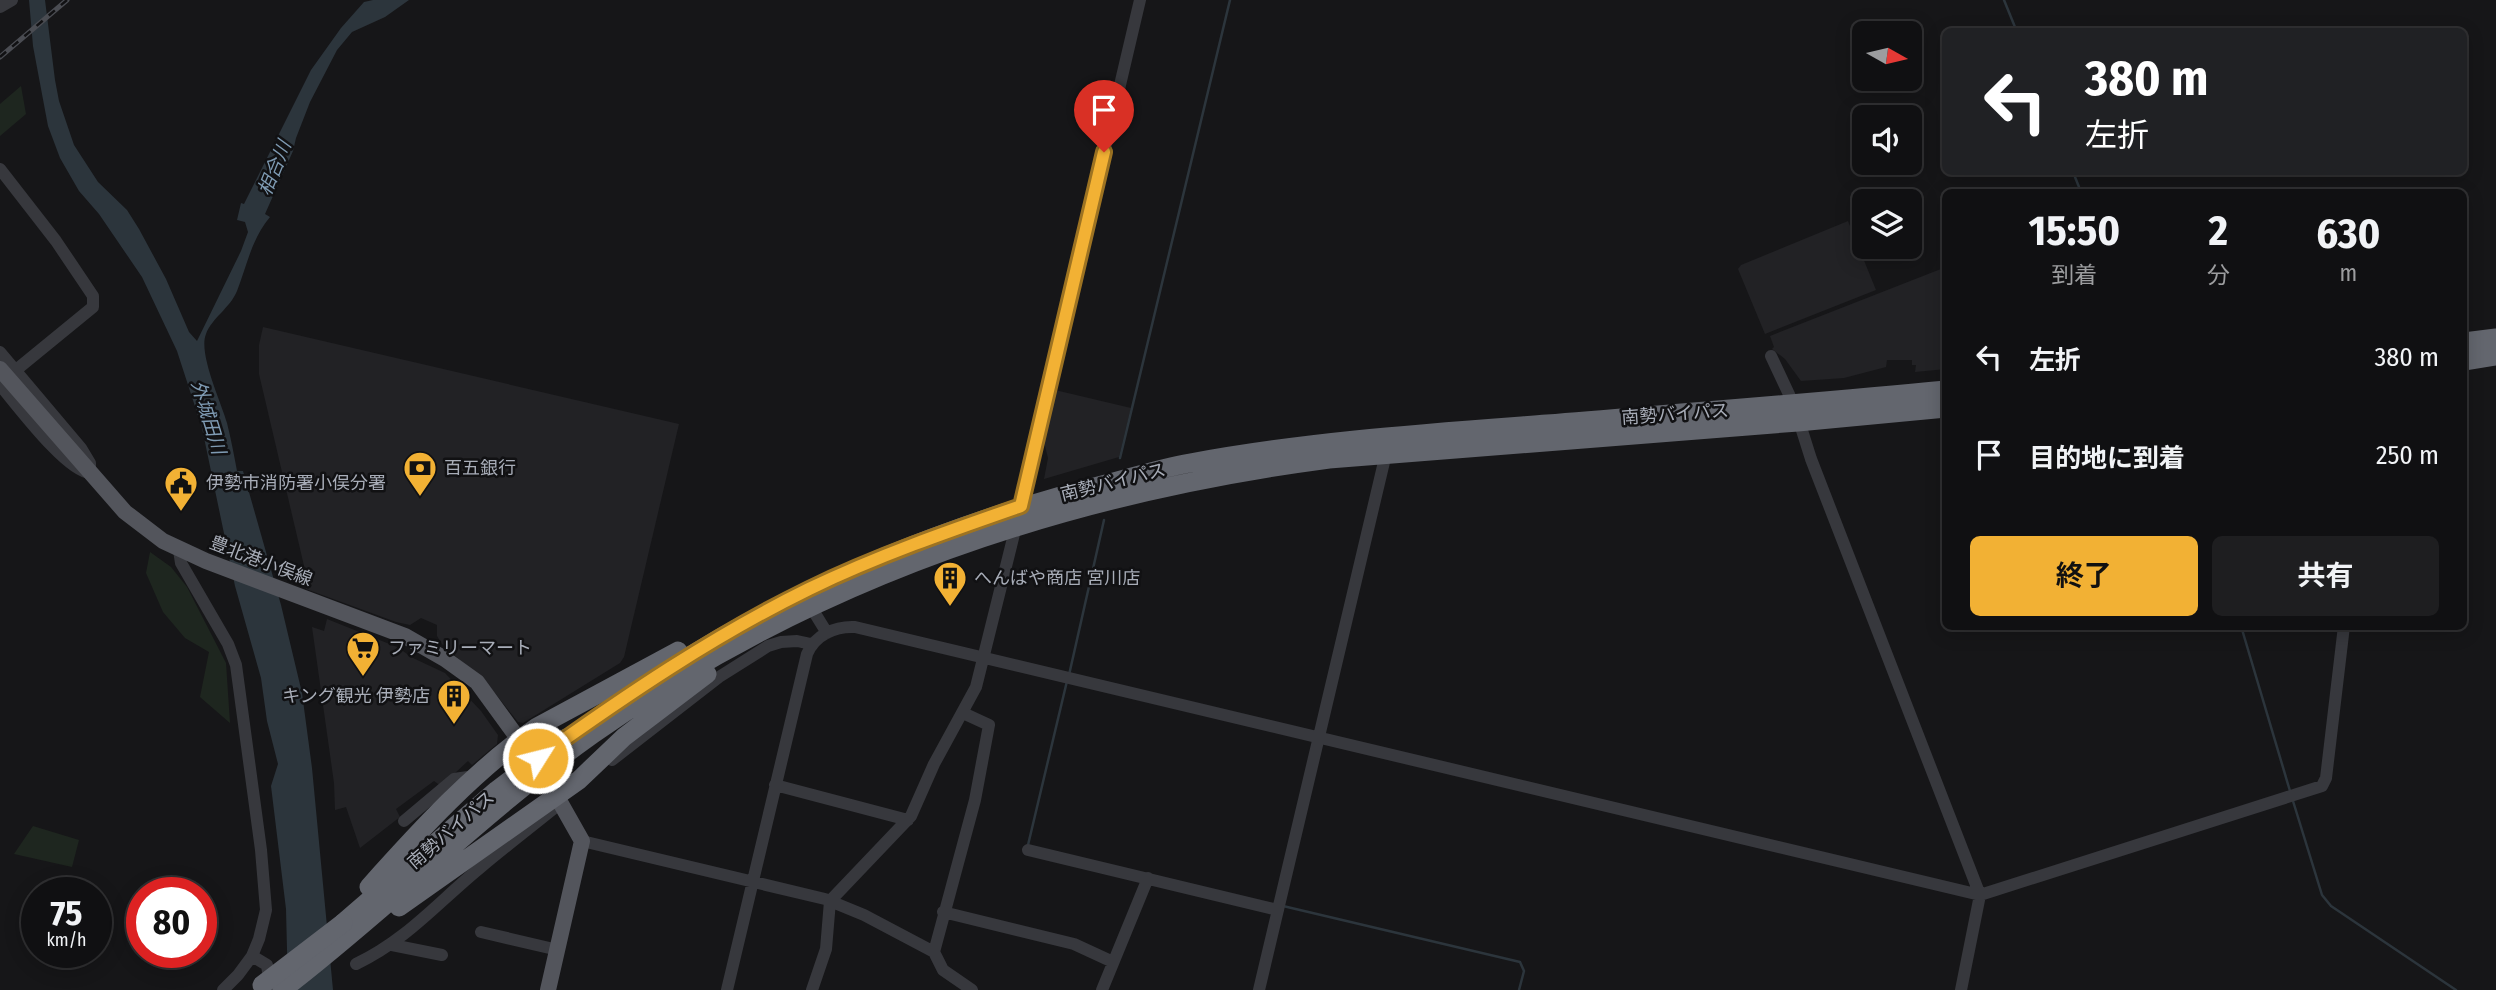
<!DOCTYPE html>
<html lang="ja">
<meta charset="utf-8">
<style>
body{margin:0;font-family:"Fira Sans Condensed","Noto Sans JP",sans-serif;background:#1e1e20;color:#f1f3f6;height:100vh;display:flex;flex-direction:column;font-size:26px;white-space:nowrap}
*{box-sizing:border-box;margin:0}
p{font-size:23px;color:#9c9d9f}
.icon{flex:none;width:38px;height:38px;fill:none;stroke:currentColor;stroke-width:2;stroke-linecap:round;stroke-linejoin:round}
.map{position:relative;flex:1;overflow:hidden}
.side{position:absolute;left:1942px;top:189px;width:525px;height:441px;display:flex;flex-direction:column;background:#101012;border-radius:10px;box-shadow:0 4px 18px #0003,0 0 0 2px #303032}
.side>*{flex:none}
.banner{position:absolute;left:1942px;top:28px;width:525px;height:147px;border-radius:10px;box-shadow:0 4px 18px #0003,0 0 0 2px #303032;background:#202124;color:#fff;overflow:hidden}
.needle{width:46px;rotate:98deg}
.controls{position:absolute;left:1852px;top:21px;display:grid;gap:14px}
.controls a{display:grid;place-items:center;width:70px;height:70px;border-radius:10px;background:#101012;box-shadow:0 4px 18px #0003,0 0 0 2px #303032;font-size:35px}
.speed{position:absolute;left:21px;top:877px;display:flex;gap:14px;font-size:35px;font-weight:700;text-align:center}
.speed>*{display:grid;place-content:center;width:91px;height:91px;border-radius:50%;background:#101012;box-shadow:0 4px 18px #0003,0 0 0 2px #303032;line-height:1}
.speed small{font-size:18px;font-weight:400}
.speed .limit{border:10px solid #d22;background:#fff;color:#111}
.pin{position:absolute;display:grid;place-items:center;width:60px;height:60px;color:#fff;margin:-72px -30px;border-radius:50% 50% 50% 0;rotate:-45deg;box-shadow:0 0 7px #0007}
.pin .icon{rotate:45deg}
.me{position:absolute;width:77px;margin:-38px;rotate:54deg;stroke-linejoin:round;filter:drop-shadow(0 0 5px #0008)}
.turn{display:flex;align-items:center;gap:24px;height:147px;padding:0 28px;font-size:32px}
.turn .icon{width:91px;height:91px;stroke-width:2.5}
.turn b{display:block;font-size:49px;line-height:60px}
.eta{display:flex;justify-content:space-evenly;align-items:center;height:119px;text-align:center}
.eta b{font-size:42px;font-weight:700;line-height:49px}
.primary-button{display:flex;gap:14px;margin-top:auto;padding:14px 28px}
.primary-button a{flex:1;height:80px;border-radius:10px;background:#f2b134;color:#111;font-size:28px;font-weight:700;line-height:80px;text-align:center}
.primary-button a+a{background:#1e1e20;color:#f1f3f6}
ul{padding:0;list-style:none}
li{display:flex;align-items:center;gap:21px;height:98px;padding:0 28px}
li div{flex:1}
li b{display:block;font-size:26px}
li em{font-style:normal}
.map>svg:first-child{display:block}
</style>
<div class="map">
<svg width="2496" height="990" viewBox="0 0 2496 990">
<rect width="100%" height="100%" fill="#161618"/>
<path fill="#222225" d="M1848,221L1876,290L1765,334L1738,269L1741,265Z
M1946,267V369L1915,372L1916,365H1912V360H1887L1886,367L1844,378L1801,381L1785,359L1772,349L1774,347L1770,336Z
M263,327L679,424L624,657L620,663L523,723L518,722L490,687L442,644L437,636V625L421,618L410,625L396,622L306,589L305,570L259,374V345Z
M1055,390L1131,408L1119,457L1044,479L1048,458L1044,442L1042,441Z
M327,619L397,647L413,658L445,673L481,711L498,735L497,744L472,765L468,761L441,786L434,781L396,809L400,817L360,848L346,807L335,810L334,783L312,627L324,631Z"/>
<path fill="#1e261f" d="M21,86L26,114L0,136V104Z
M150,552L171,567L187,587L226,663L230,723L200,697L209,652L185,638L163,612L146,573Z
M33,826L79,840L72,867L14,854Z"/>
<path fill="#2c353c" d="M29,0H45L55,80L59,101L74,145L98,182L127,210L139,229L166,279L189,332L197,341L241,251L248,232L245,222L237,220L241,203L244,204L311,70L341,28L364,2L373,0H409L385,17L352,32L337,50L310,102L296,138L293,151L265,214L270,217C252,238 247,265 237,291C230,308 212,318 206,334C198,353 221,402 227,423C231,439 234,455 237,471H243L281,605L302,693L312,768L333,990H288L286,909L271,786L278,764L267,721L261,678L235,586L202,428L177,351L142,277L99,214L79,191L60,158L48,126L33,46Z"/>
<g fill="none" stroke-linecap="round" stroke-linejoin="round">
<path stroke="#2c353c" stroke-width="2.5" d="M2004,0L2017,32
M2073,172L2081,192
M1120,458L1230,0
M2241,626L2290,791
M1069,675L1104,520
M2293,801L2322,895L2331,906L2456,990
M1028,845L1067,681
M1283,906L1520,962L1524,971L1519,990"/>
<path stroke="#37383d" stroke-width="12" d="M0,7L12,0
M0,169L56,241L93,296V307L16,370
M0,352L81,448L90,463V473C66,471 17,405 0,385
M1771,356L1794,405L1811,459L1980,895L1961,990
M179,550L181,563L228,644L236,665L261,850L266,910L259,939L252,956L238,975L223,990
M811,607L827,633
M612,760L719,677L768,646L781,642L797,641L811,644
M775,785L908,820
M404,821L454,779L475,776
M582,841L825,899L864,915L934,952L943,970L972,990
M1028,850L1278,910
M943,912L1074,944L1113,962
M481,932L558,950
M392,945L442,955
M934,952L975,800L989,725L963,713
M252,956L267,965L270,985
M356,964C408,939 438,902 481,867C506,846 532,826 558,805
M727,990L807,654C815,635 835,626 855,627L1980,895L2322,786L2326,778L2344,626
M812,990L826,949L830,901L911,816L934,764L976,687L1021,506L1140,0
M1102,990L1148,878
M1259,990L1384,462"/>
<path stroke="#53555c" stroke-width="16" d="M0,369L125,512L163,541L206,561L405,636L445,659L477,682L530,755
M548,990L582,841L552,788"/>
<path stroke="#63666e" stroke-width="19" d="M2464,342L2496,338
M2464,361L2496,356
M666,671C802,584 949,523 1106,484C1133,477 1161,468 1190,463C1308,441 1428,433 1547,424C1680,413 1813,403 1946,390
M369,887C420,830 474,771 537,727L678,651
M399,907L579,780L624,737L707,674
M343,923L497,790L566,738
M282,990C389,908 483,812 593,734C812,579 1064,494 1329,459L1798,422L1946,408"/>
<defs>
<path id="rail" d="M0,57L67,0"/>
</defs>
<use href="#rail" stroke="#4a4c52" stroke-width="5"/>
<use href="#rail" stroke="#111113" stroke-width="2.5" stroke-dasharray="8" stroke-linecap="butt"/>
<path stroke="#63666e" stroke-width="19" d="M262,985L343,923"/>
</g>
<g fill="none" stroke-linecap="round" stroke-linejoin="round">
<defs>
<path id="route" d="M538,758C625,696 713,636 809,589C877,556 949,531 1021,506L1104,152"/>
</defs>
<use href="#route" stroke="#9d7322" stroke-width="18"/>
<use href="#route" stroke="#f2b134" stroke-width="12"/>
</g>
<defs>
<symbol id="bank-pin" viewBox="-11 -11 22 30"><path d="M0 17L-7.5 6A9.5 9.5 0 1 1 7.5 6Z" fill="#f2b134" stroke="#111113"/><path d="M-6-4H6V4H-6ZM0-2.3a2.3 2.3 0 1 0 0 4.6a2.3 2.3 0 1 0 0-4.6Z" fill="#111"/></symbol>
<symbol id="civic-pin" viewBox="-11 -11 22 30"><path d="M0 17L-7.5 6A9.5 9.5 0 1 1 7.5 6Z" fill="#f2b134" stroke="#111113"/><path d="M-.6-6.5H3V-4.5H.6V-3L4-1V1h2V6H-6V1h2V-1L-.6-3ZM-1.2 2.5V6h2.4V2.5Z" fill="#111"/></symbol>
<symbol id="building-pin" viewBox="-11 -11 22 30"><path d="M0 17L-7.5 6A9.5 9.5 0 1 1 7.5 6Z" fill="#f2b134" stroke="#111113"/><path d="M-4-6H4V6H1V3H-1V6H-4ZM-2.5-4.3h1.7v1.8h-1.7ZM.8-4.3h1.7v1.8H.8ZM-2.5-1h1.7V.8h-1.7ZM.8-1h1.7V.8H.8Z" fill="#111"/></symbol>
<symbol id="supermarket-pin" viewBox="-11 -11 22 30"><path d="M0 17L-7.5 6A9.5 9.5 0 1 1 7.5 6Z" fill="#f2b134" stroke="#111113"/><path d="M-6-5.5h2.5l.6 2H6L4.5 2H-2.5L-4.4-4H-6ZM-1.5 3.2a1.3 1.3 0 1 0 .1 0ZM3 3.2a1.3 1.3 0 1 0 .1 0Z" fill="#111"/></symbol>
</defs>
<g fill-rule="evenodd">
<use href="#bank-pin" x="401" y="449" width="38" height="52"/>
<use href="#civic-pin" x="162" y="464" width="38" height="52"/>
<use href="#building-pin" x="931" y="559" width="38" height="52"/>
<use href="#supermarket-pin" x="344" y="629" width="38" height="52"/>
<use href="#building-pin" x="435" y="677" width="38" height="52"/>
</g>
<g text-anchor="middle" stroke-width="5" stroke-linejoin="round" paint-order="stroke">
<g font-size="18" fill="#a8adb8" stroke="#111113">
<text transform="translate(1675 414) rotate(-4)" y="6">南勢バイパス</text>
<text transform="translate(1113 482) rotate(-14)" y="6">南勢バイパス</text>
<text transform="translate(261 561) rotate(21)" y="6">豊北港小俣線</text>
<text transform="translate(451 830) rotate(-41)" y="6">南勢バイパス</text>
</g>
<g font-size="18" fill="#a8adb8" stroke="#111113" text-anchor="start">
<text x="444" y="474">百五銀行</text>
<text x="206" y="489">伊勢市消防署小俣分署</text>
<text x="974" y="584">へんばや商店 宮川店</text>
<text x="388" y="654">ファミリーマート</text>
<text x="430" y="702" text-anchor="end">キング観光 伊勢店</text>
</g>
<g font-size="19" font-style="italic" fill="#7f9bb3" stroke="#111113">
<text transform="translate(274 168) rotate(-68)" y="7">相合川</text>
<text transform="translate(209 417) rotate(73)" y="7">外城田川</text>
</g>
</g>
</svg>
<div class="controls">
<a><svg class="needle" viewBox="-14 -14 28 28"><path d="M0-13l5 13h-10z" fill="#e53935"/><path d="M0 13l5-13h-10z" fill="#9c9d9f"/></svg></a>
<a><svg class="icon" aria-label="sound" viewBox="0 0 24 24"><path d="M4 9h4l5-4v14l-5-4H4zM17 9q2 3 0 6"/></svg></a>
<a><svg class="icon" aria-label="layers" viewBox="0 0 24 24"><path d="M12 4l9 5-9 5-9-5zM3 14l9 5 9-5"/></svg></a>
</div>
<div class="speed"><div>75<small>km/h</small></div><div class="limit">80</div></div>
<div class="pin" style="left:1104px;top:152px;background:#d93025"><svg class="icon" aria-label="arrive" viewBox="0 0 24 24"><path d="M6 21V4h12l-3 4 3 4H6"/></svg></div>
<svg class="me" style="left:538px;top:758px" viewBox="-20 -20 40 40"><circle r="17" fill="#f2b134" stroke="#fff" stroke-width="3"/><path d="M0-11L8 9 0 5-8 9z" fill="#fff"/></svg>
<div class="banner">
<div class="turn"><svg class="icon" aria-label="left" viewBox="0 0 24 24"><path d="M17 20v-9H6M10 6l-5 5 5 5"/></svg><div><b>380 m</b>左折</div></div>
</div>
<section class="side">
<div class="eta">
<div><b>15:50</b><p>到着</p></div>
<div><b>2</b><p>分</p></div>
<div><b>630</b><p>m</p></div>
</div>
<ul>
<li><svg class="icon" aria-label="left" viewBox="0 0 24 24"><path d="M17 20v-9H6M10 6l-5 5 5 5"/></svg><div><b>左折</b></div><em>380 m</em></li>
<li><svg class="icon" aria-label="arrive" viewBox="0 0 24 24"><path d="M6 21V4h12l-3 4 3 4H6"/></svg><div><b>目的地に到着</b></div><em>250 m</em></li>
</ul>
<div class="primary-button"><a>終了</a><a>共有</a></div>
</section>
</div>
